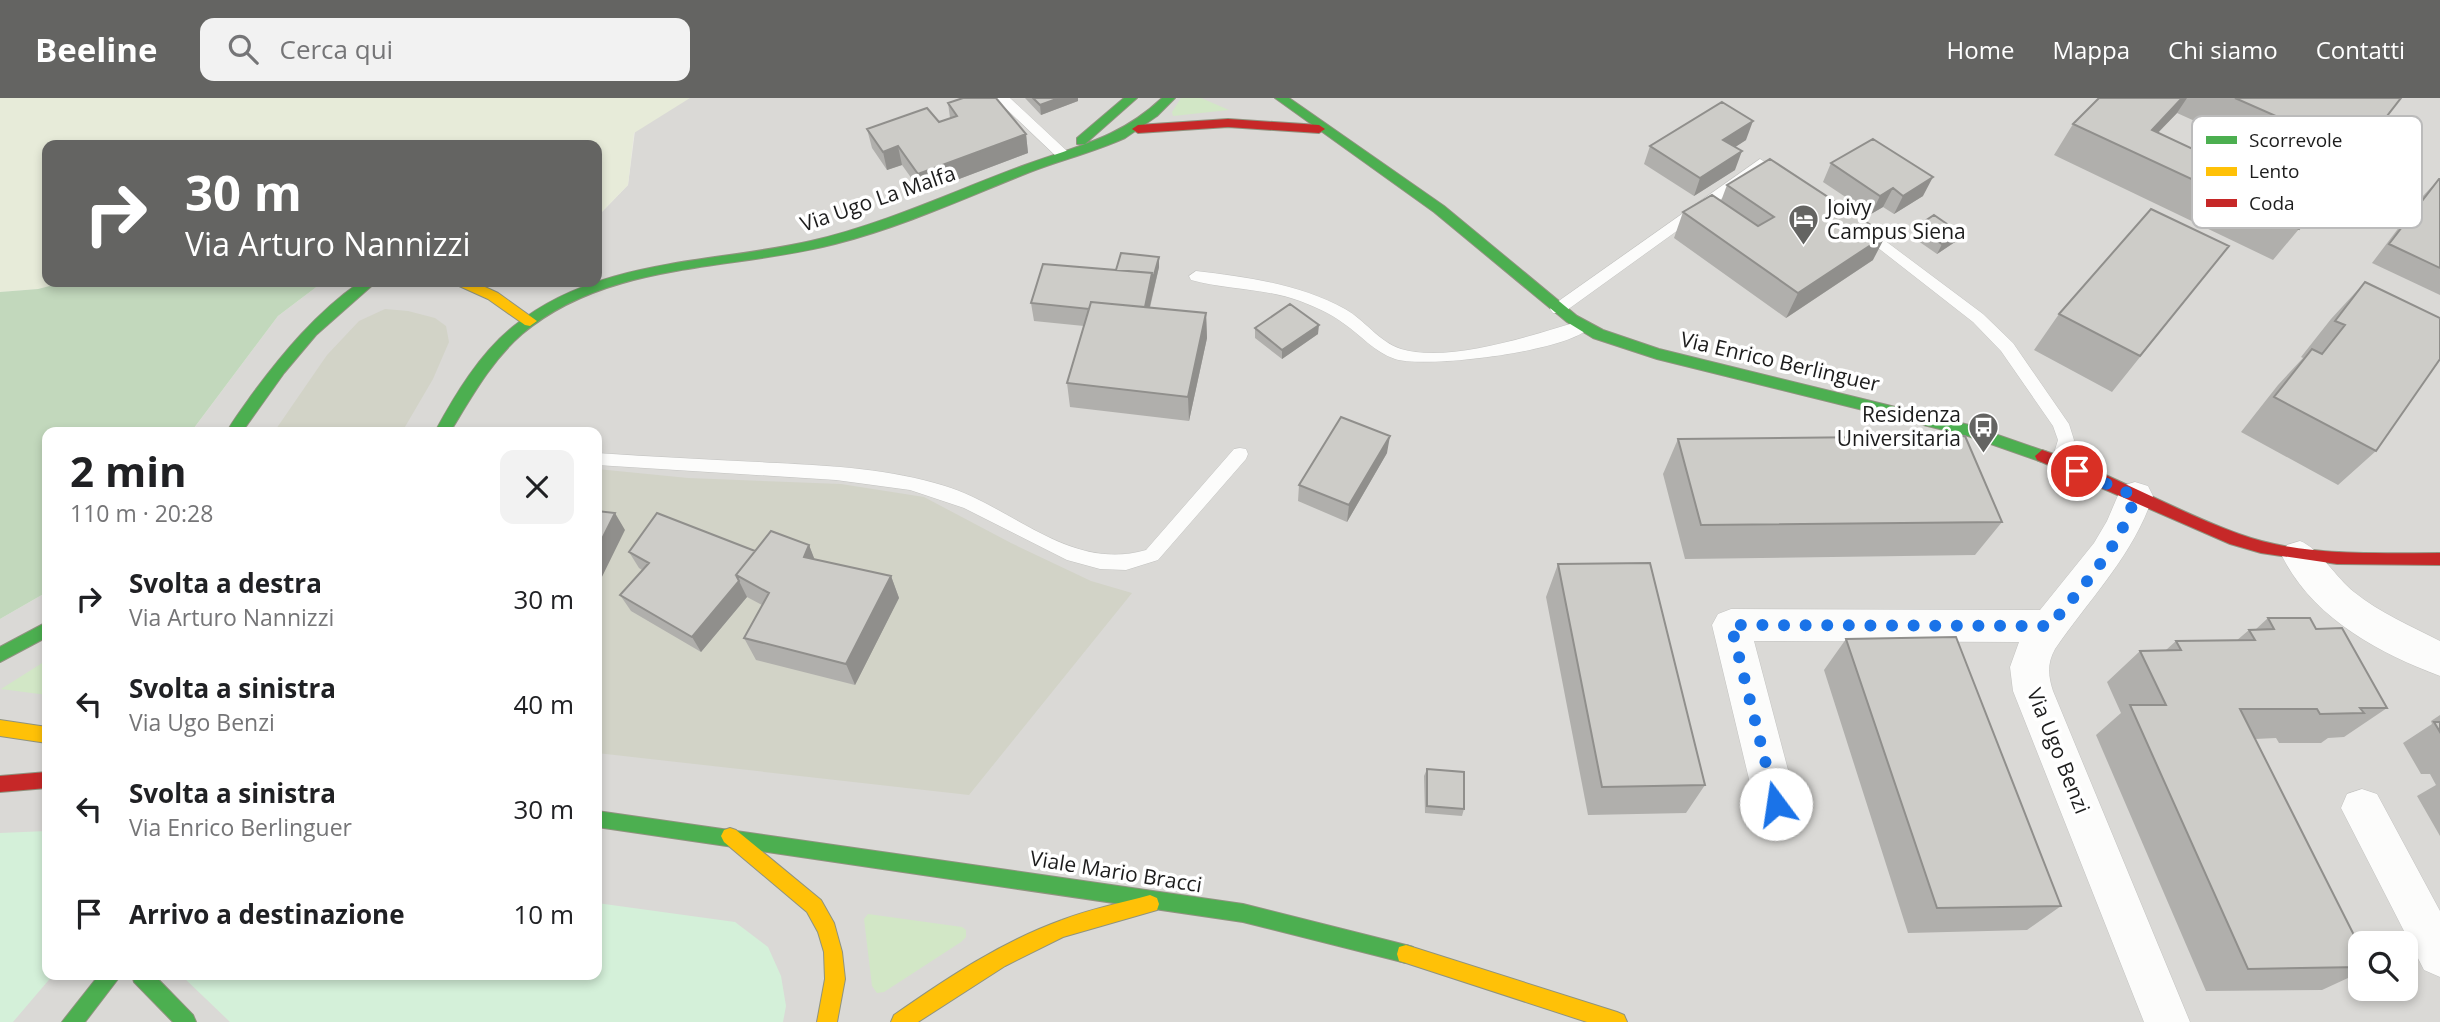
<!DOCTYPE html>
<html lang="it">
<meta charset="utf-8">
<style>
body{margin:0;font-family:"Open Sans",sans-serif;background:#f2f2f2;color:#202124;height:100vh;display:flex;flex-direction:column;font-size:26px;white-space:nowrap}
*{box-sizing:border-box;margin:0}
p{font-size:23px;color:#757577}
.icon{flex:none;width:38px;height:38px;fill:none;stroke:currentColor;stroke-width:2;stroke-linecap:round;stroke-linejoin:round}
.map{position:relative;flex:1;overflow:hidden}
.drawer{position:absolute;left:42px;top:329px;width:560px;height:553px;display:flex;flex-direction:column;background:#fff;border-radius:14px;box-shadow:0 4px 10px #0003}
.drawer>*{flex:none}
.guide{position:absolute;left:42px;top:42px;width:560px;height:147px;border-radius:14px;box-shadow:0 4px 10px #0003;background:#646462;color:#fff;overflow:hidden}
.controls{position:absolute;left:2348px;top:833px;display:grid;gap:14px}
.controls a{display:grid;place-items:center;width:70px;height:70px;border-radius:14px;background:#fff;box-shadow:0 4px 10px #0003;font-size:35px}
.pin{position:absolute;display:grid;place-items:center;width:60px;height:60px;color:#fff;margin:-30px;border:4px solid #fff;border-radius:50%;box-shadow:0 2px 7px #0007}
.me{position:absolute;width:77px;margin:-38px;rotate:346deg;stroke-linejoin:round;filter:drop-shadow(0 0 5px #0008)}
.turn{display:flex;align-items:center;gap:24px;height:147px;padding:0 28px;font-size:32px}
.turn .icon{width:91px;height:91px;stroke-width:2.5}
.turn b{display:block;font-size:49px;line-height:60px}
.round{display:grid;place-items:center;flex:none;width:74px;height:74px;border-radius:14px;background:#f2f2f2}
.headline{display:flex;align-items:center;justify-content:space-between;height:119px;padding:0 28px}
h1{font-size:42px;font-weight:700;line-height:52px}
ul{padding:0;list-style:none}
li{display:flex;align-items:center;gap:21px;height:105px;padding:0 28px}
li div{flex:1}
li b{display:block;font-size:26px}
li em{font-style:normal}
header{display:flex;align-items:center;gap:42px;box-sizing:border-box;height:98px;padding:0 35px;background:#646462;color:#fff}
header strong{font-size:33px}
nav{display:flex;gap:38px;margin-inline-start:auto;font-size:24px}
.search{width:490px;height:63px;background:#f2f2f2;display:flex;align-items:center;gap:18px;box-sizing:border-box;padding:0 24px;border-radius:14px;color:#757577;font-size:26px}
.map>svg:first-child{display:block}
</style>
<header>
<strong>Beeline</strong>
<div class="search"><svg class="icon" aria-label="search" viewBox="0 0 24 24"><circle cx="10" cy="10" r="6"/><path d="M15 15l6 6"/></svg>Cerca qui</div>
<nav><a>Home</a><a>Mappa</a><a>Chi siamo</a><a>Contatti</a></nav>
</header>
<div class="map">
<svg width="2440" height="924" viewBox="0 0 2440 924">
<rect width="100%" height="100%" fill="#ebeae5"/>
<path fill="#dad9d6" fill-rule="evenodd" d="M688,0H2440V924H0V521L47,494V877H597V334H191L278,218L323,184H597V119L628,87L635,33ZM2361,845H2406V891H2361Z"/>
<path fill="#d2d3c7" d="M385,211L408,213L435,220L446,228L449,244L433,281L402,334H274L327,257L359,223Z
M597,371L688,380L841,386L924,399L1011,445L1091,483L1132,495L969,697L597,655Z"/>
<path fill="#e7ebd9" d="M0,0H690L634,35L628,87L597,119V47H47V184H65L38,191L0,194Z"/>
<path fill="#d2e7c6" d="M1181,0H1201L1229,12L1173,18L1172,14Z
M47,562V597L1,591Z
M868,816L962,829L966,832V839L961,844L884,894L877,895L872,888L864,821Z"/>
<path fill="#c2d8bc" d="M65,184H323L278,218L191,334H47V494L0,521V194L38,191Z"/>
<path fill="#d4f0d9" d="M47,733V877H53L13,924H0V735Z
M597,805L735,824L768,849L781,878L786,908L783,924H230L181,877H597Z"/>
<g fill="none" stroke-linecap="round" stroke-linejoin="round">
<defs>
<path id="lane" d="M995,0H1010L1068,54V60H1058Z
M1760,61L1783,75V81H1773L1760,73L1563,215H1553L1550,211L1553,207Z
M1864,127L1983,216L2013,245L2069,326L2074,342L2065,370H2053L2051,365L2058,342L2053,328L2001,253L1973,224L1859,135L1857,132Z
M1196,173C1247,179 1299,186 1345,211C1365,222 1379,244 1401,251C1449,266 1536,236 1583,222L1591,228C1573,253 1426,271 1395,261C1374,254 1361,237 1343,225C1330,215 1315,209 1300,203C1265,190 1227,192 1191,182L1189,178Z
M1240,350L1246,351L1248,356L1246,361L1158,462L1126,472L1100,471L1067,462L964,410L910,392L836,382L597,367V355C657,359 717,362 777,365C834,368 890,371 945,388C1013,409 1070,474 1146,452L1234,351Z"/>
<path id="street" d="M2135,384L2148,388L2153,398C2133,458 2090,500 2055,551C2047,565 2048,578 2053,593L2190,924H2144L2013,593L2010,569L2019,544L1754,543L1797,706L1791,719L1776,725L1761,719L1755,706L1712,527L1718,516L1731,511L2040,512L2094,445L2107,423L2122,388Z
M2300,443C2319,450 2336,480 2354,494C2380,515 2411,528 2440,543V578C2378,555 2312,519 2282,458L2287,447Z
M2362,691L2377,696L2440,813V879L2424,872L2341,710L2347,696Z"/>
<path id="fast" d="M1124,0H1137L1085,46H1077V40Z
M1162,0H1175L1157,18L1125,40C1094,54 1061,62 1030,74C965,100 902,129 835,146C731,173 608,163 522,236C491,263 471,300 450,334H435C455,297 480,255 514,228C598,160 710,166 811,143C885,126 954,93 1025,67C1077,48 1120,40 1162,0Z
M1275,0H1289L1444,108L1577,218L1603,232L1659,251L1969,327L2047,354L2049,358L2042,364L1968,338L1657,261L1593,240L1567,224L1434,114Z
M360,184H376L316,237L284,275L242,334H227C233,322 243,310 251,298C283,255 316,215 360,184Z
M47,524V539L0,564V549Z
M597,713L1243,806L1406,847L1413,849L1415,856L1413,863L1406,865L1243,824L597,729Z
M99,877H121L85,924H62Z
M132,877H154L193,917L196,924H173L134,884Z"/>
<path id="slow" d="M455,184H474L498,195L537,223L530,228L525,227L488,201L457,187Z
M0,622L47,629V645L0,638Z
M730,730L736,732L821,802L834,825L842,854L845,881L837,924H817L825,881L824,854L818,834L807,814L724,744L721,738L724,732Z
M1150,797L1157,800L1159,806L1157,812L1063,839L1005,868L918,924H891L894,917C947,880 1001,844 1062,822C1090,811 1121,805 1150,797Z
M1406,847L1617,914L1624,917L1627,924H1587L1406,865L1399,863L1397,856L1399,849Z"/>
<path id="jam" d="M1228,21L1319,27L1325,31L1319,35L1228,29L1138,35L1132,31L1138,27Z
M2042,352C2110,374 2172,412 2239,436C2302,459 2374,455 2440,455V467L2337,466L2261,455L2230,446L2037,362L2035,358Z
M47,674V690L0,694V678Z"/>
</defs>
<use href="#lane" stroke="#c3c3c1" stroke-width="1"/>
<use href="#street" stroke="#c3c3c1" stroke-width="1"/>
<use href="#fast" stroke="#8f937f" stroke-width="2"/>
<use href="#slow" stroke="#8f937f" stroke-width="2"/>
<use href="#jam" stroke="#8f937f" stroke-width="2"/>
<use href="#lane" fill="#fcfcfb" fill-rule="evenodd"/>
<use href="#street" fill="#fcfcfb" fill-rule="evenodd"/>
<use href="#fast" fill="#4caf50" fill-rule="evenodd"/>
<use href="#slow" fill="#ffc107" fill-rule="evenodd"/>
<use href="#jam" fill="#c62828" fill-rule="evenodd"/>
</g>
<path fill="#b0afac" fill-rule="evenodd" d="M1025,0H1078V3L1041,17Z
M2099,0H2401L2299,131L2273,162L2054,57L2073,26ZM2177,15L2277,60L2259,82L2158,35Z
M948,5L1026,36L1028,55L922,95L902,67L887,72L872,50L867,31L939,24L950,20Z
M1746,42L1735,49V72L1694,98L1644,66L1650,48Z
M1831,65L1923,98L1894,116L1883,109L1871,116L1823,84Z
M2439,81H2440V197L2372,165L2422,99Z
M1727,87L1873,162L1786,220L1674,140L1683,114L1721,103Z
M1916,129L1955,144L1937,156L1911,138Z
M2229,148L2112,294L2034,252L2059,216Z
M1159,159V169L1150,210L1206,215L1207,240L1189,323L1070,309L1067,285L1084,228L1034,223L1031,205L1116,172Z
M2365,184L2376,353L2338,387L2241,334L2278,287L2303,260L2301,259L2331,221Z
M1255,230L1318,236L1282,261L1255,240Z
M1678,341L2002,424L1975,457L1685,461L1663,376Z
M1387,355L1347,424L1298,403L1299,387Z
M809,447L814,461L891,478L899,500L855,587L756,562L744,540L762,507L747,499L701,554L631,513L620,497L642,472L639,470L629,454L755,453Z
M1558,466L1705,687L1686,715L1588,717L1546,499Z
M2268,520L2316,531L2387,610L2344,639L2328,640L2321,645H2279L2276,640L2255,641L2361,851V874L2322,892L2206,893L2096,637L2121,615L2107,584L2140,553L2166,552L2176,543H2236L2249,532H2255Z
M1846,541L2061,808L2027,832L1908,835L1824,572Z
M2440,617V738L2417,698L2436,687L2430,676H2421L2403,645L2432,626L2431,623Z
M1427,671L1464,711L1462,718L1425,715L1424,678Z"/>
<path fill="#908f8c" d="M1059,0H1078V3L1041,17L1040,7Z
M2182,0H2187L2177,15L2137,56L2152,32Z
M1753,23L1746,42L1717,61L1723,42Z
M1026,36L1028,55L922,95L918,76Z
M898,48L902,67L887,72L883,54Z
M1742,53L1735,72L1694,98L1700,80Z
M1933,79L1923,98L1894,116L1903,98Z
M1893,90L1883,109L1871,116L1880,98Z
M1960,135L1955,144L1937,156L1942,146Z
M1886,137L1873,162L1786,220L1798,195Z
M1159,159V169L1144,233L1143,216L1152,175Z
M1206,215L1207,240L1189,323L1188,299Z
M1319,227L1318,236L1282,261V252Z
M1390,338L1387,355L1347,424L1349,407Z
M615,415L625,432L597,489V451Z
M809,447L818,470L804,459Z
M891,478L899,500L855,587L846,566Z
M739,483L747,499L701,554L692,539Z"/>
<path fill="#cdccc8" stroke="#908f8c" stroke-width="2" d="M963,0H996L1026,36L918,76L898,48L883,54L867,31L927,10L939,24L957,18L948,5Z
M1033,0H1059L1040,7Z
M2099,0H2182L2152,32L2259,82L2303,30L2235,0H2401L2299,131L2073,26Z
M1722,4L1753,23L1723,42L1742,53L1700,80L1650,48Z
M1873,41L1933,79L1903,98L1893,90L1880,98L1831,65Z
M1770,61L1886,137L1798,195L1683,114L1712,97L1758,128L1774,119L1727,87Z
M2439,81H2440V170L2389,146Z
M2151,111L2229,148L2140,258L2059,216Z
M1934,117L1960,135L1942,146L1916,129Z
M1121,155L1159,159L1152,184V175L1116,172Z
M1043,166L1152,175L1145,209L1091,204L1089,211L1031,205Z
M2365,184L2440,220V261L2376,353L2274,299L2312,251L2322,256L2345,227L2335,223Z
M1091,204L1206,215L1188,299L1067,285Z
M1290,206L1319,227L1282,252L1255,230Z
M1341,319L1390,338L1349,407L1299,387Z
M1965,338L2002,424L1701,427L1678,341Z
M597,413L615,415L597,451Z
M657,415L755,453L736,477L739,483L692,539L620,497L649,465L629,454Z
M771,433L809,447L804,459L891,478L846,566L744,540L769,495L736,477Z
M1650,465L1705,687L1602,689L1558,466Z
M2268,520H2310L2316,531L2342,530L2387,610H2360L2364,615L2320,616L2317,611H2240L2361,851V869L2248,871L2130,607H2166L2140,553L2181,552L2176,543L2255,542L2249,532L2274,531Z
M1956,539L2061,808L1937,810L1846,541Z
M2434,624H2440V634Z
M1427,671L1464,674V711L1427,708Z"/>
<g fill="none" stroke-linecap="round" stroke-linejoin="round">
<path stroke="#1a73e8" stroke-width="12" stroke-dasharray="0 21.6" d="M1776,706L1731,527L2050,528C2083,487 2121,449 2135,398L2077,373"/>
</g>
<defs>
<symbol id="hotel-pin" viewBox="-11 -11 22 30"><path d="M0 17L-7.5 6A9.5 9.5 0 1 1 7.5 6Z" fill="#646462" stroke="#fff"/><path d="M-6-4.5h1.5V1H6V5H4.5V3h-9V5H-6ZM-4 0a1.8 1.8 0 1 1 3.6 0ZM.5 0V-2.5h3Q6-2.5 6 0Z" fill="#fff"/></symbol>
<symbol id="bus-pin" viewBox="-11 -11 22 30"><path d="M0 17L-7.5 6A9.5 9.5 0 1 1 7.5 6Z" fill="#646462" stroke="#fff"/><path d="M-5-6H5V4H4V6H2V4H-2V6H-4V4H-5ZM-3.5-4V0h7V-4ZM-3.5 1.2v1.5H-2V1.2ZM2 1.2v1.5H3.5V1.2Z" fill="#fff"/></symbol>
</defs>
<g fill-rule="evenodd">
<use href="#hotel-pin" x="1786" y="104" width="35" height="47"/>
<use href="#bus-pin" x="1966" y="312" width="35" height="47"/>
</g>
<g text-anchor="middle" stroke-width="7" stroke-linejoin="round" paint-order="stroke">
<g font-size="21" fill="#1c1c1c" stroke="#fff">
<text transform="translate(878 101) rotate(-19)" y="7">Via Ugo La Malfa</text>
<text transform="translate(1780 264) rotate(13)" y="7">Via Enrico Berlinguer</text>
<text transform="translate(2058 653) rotate(68)" y="7">Via Ugo Benzi</text>
<text transform="translate(1116 774) rotate(9)" y="7">Viale Mario Bracci</text>
</g>
<g font-size="21" fill="#1c1c1c" stroke="#fff" text-anchor="start">
<text x="1827" y="117">Joivy<tspan x="1827" dy="24">Campus Siena</tspan></text>
<text x="1961" y="324" text-anchor="end">Residenza<tspan x="1961" dy="24">Universitaria</tspan></text>
</g>
</g>
<rect x="2192" y="18" width="230" height="112" rx="10" fill="#fff" stroke="#bbb" stroke-width="2"/>
<rect x="2206" y="38" width="31" height="8" fill="#4caf50"/>
<rect x="2206" y="69" width="31" height="9" fill="#ffc107"/>
<rect x="2206" y="101" width="31" height="8" fill="#c62828"/>
<g font-size="19" fill="#1c1c1c">
<text x="2249" y="49">Scorrevole</text>
<text x="2249" y="80">Lento</text>
<text x="2249" y="112">Coda</text>
</g>
</svg>
<div class="controls">
<a><svg class="icon" aria-label="search" viewBox="0 0 24 24"><circle cx="10" cy="10" r="6"/><path d="M15 15l6 6"/></svg></a>
</div>
<div class="pin" style="left:2077px;top:373px;background:#d93025"><svg class="icon" aria-label="arrive" viewBox="0 0 24 24"><path d="M6 21V4h12l-3 4 3 4H6"/></svg></div>
<svg class="me" style="left:1776px;top:706px" viewBox="-20 -20 40 40"><circle r="19" fill="#fff"/><path d="M0-13L10 11 0 6-10 11z" fill="#1a73e8"/></svg>
<div class="guide">
<div class="turn"><svg class="icon" aria-label="right" viewBox="0 0 24 24"><path d="M7 20v-9h11M14 6l5 5-5 5"/></svg><div><b>30 m</b>Via Arturo Nannizzi</div></div>
</div>
<section class="drawer">
<div class="headline"><div><h1>2 min</h1><p>110 m · 20:28</p></div><a class="round"><svg class="icon" aria-label="close" viewBox="0 0 24 24"><path d="M6 6l12 12M18 6L6 18"/></svg></a></div>
<ul>
<li><svg class="icon" aria-label="right" viewBox="0 0 24 24"><path d="M7 20v-9h11M14 6l5 5-5 5"/></svg><div><b>Svolta a destra</b><p>Via Arturo Nannizzi</p></div><em>30 m</em></li>
<li><svg class="icon" aria-label="left" viewBox="0 0 24 24"><path d="M17 20v-9H6M10 6l-5 5 5 5"/></svg><div><b>Svolta a sinistra</b><p>Via Ugo Benzi</p></div><em>40 m</em></li>
<li><svg class="icon" aria-label="left" viewBox="0 0 24 24"><path d="M17 20v-9H6M10 6l-5 5 5 5"/></svg><div><b>Svolta a sinistra</b><p>Via Enrico Berlinguer</p></div><em>30 m</em></li>
<li><svg class="icon" aria-label="arrive" viewBox="0 0 24 24"><path d="M6 21V4h12l-3 4 3 4H6"/></svg><div><b>Arrivo a destinazione</b></div><em>10 m</em></li>
</ul>
</section>
</div>
